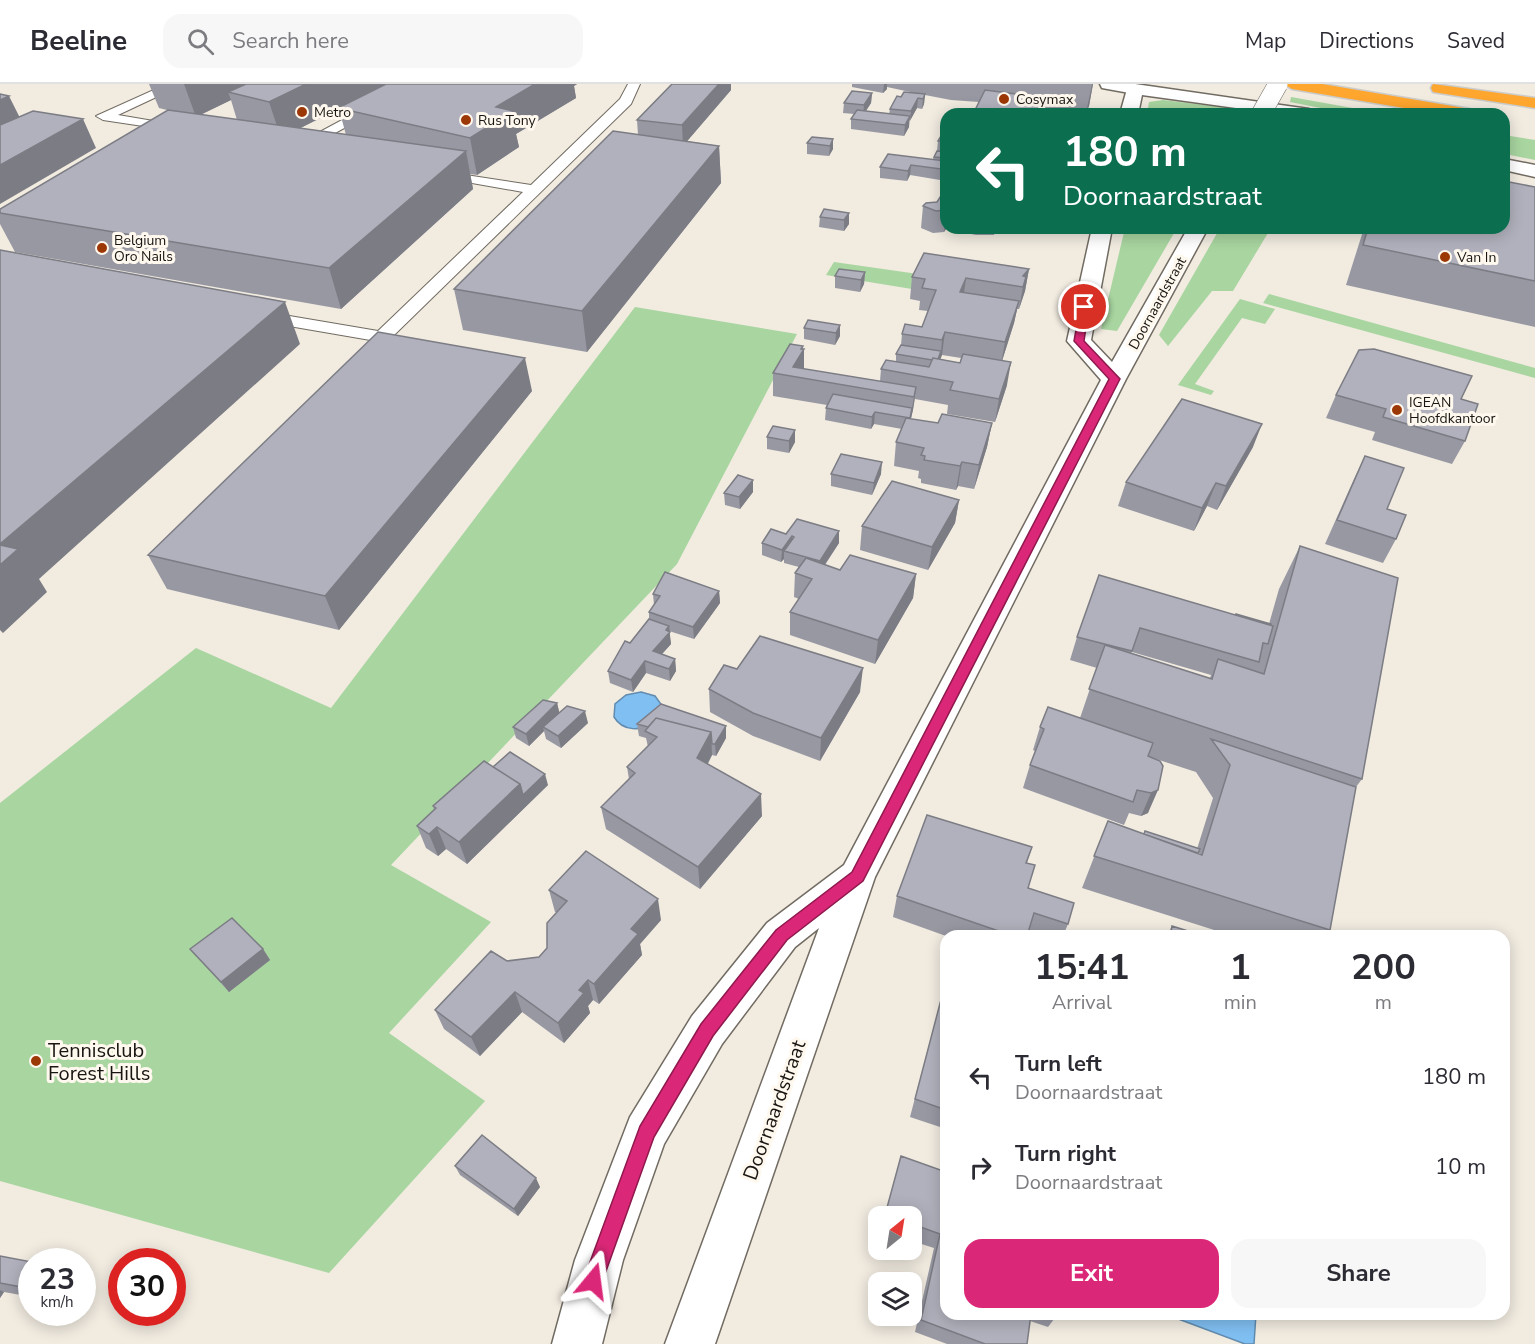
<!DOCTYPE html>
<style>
body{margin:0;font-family:"Nunito Sans",sans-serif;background:#f7f7f7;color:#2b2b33;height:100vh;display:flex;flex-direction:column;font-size:22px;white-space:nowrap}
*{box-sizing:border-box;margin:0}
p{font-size:20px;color:#7c7c81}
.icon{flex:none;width:33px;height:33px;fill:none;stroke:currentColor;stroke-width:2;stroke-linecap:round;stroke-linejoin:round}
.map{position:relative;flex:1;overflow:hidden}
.details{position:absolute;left:940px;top:846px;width:570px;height:390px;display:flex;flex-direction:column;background:#fff;border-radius:18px;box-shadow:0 3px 15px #0003}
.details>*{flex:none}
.guide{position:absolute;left:940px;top:24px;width:570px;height:126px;border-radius:18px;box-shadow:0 3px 15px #0003;background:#0b6e4f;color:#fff;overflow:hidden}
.needle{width:39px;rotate:30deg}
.controls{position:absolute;left:868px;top:1122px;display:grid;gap:12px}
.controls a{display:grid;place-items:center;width:54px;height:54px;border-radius:12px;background:#fff;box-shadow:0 3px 15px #0003;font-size:30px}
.speed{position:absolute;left:18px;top:1164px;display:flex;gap:12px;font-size:30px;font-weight:700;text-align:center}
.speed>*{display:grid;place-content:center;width:78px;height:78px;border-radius:50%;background:#fff;box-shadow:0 3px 15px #0003;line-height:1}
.speed small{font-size:15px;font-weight:400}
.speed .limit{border:9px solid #d22;background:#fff;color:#111}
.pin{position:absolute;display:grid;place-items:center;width:51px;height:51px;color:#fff;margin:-26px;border:3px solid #fff;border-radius:50%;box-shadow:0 2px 6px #0007}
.me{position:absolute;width:66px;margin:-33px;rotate:16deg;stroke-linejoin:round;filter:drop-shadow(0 0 4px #0008)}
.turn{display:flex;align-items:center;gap:21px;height:126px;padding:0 24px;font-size:27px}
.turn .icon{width:78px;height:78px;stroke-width:2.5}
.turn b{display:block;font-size:42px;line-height:51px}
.eta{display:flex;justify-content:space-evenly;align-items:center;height:102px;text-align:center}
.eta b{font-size:36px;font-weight:700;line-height:42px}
.cta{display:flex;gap:12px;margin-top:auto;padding:12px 24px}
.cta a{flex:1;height:69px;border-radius:18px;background:#db2777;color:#fff;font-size:24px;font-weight:700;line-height:69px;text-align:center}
.cta a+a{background:#f7f7f7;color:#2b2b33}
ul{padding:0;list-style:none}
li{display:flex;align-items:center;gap:18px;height:90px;padding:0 24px}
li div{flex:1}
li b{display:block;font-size:22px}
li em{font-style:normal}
header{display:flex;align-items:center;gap:36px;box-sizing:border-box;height:84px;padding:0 30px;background:#fff;border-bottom:2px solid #e1e1e2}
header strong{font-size:28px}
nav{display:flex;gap:33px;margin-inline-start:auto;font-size:21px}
.search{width:420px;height:54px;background:#f7f7f7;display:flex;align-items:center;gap:15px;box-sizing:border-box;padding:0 21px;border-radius:18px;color:#7c7c81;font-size:22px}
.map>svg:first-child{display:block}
</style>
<header>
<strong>Beeline</strong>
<div class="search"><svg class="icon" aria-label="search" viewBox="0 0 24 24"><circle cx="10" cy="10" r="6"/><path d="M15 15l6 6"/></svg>Search here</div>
<nav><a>Map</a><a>Directions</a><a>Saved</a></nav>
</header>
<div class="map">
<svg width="1535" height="1260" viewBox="0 0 1535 1260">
<rect width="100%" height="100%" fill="#f1ebe0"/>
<path fill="#a8d5a0" d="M1291,13L1386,30H1351L1290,18Z
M1163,16L1245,26L1243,30H1147L1149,18Z
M1504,51L1535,56V76L1505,70Z
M1125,144H1177L1117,247L1101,245Z
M1220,144H1271L1233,207H1212L1168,262L1159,251Z
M834,178L918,190L912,205L826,191Z
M1269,210L1535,284V294L1263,219Z
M1240,215L1275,225L1265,240L1242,234L1195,300L1214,307L1211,311L1178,301Z
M635,223L797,250L677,480L391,781L491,838L389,949L485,1017L329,1189L0,1097V719L196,564L331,624Z"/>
<path fill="#80bff2" stroke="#618caf" stroke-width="1.5" d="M641,608L655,612L663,623L655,639C641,647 623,648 614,633L615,620L626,611Z
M1165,1230H1256L1254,1260H1245Z"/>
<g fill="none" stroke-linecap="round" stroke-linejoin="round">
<defs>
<path id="service" d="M167,0H184L118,31L183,42V48L103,36L96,32Z
M409,0H425L302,67L297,68L290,64Z
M628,0H640L631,20L388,257L382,258L260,237L251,232L260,227L378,247L523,108L438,93L433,92L431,89L433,86L531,101L620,15Z"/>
<path id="minor" d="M1135,0L1309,25L1318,30H1280L1142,11L1138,30H1120L1127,5Z
M1504,75L1535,81V93L1504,86Z
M1092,144H1112L1091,256L1112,278L1188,144H1208L1126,295L875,793L715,1260H665L819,844L795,863L722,960L664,1060L623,1176L602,1260H552L575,1176L630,1033L692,932L767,839L844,781L1101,296L1067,257Z"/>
<path id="tertiary" d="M1100,0H1135L1143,5L1135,10L1102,4Z"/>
<path id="motorway" d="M1284,0H1322L1470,25L1479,30H1439L1292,5Z
M1433,0L1535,14V24L1439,9L1433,8L1431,4Z"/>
</defs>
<use href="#service" stroke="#716b62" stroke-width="2"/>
<use href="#minor" stroke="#716b62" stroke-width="3"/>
<use href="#tertiary" stroke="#716b62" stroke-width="3"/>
<use href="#motorway" stroke="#cccccb" stroke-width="3"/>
<use href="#service" fill="#fff" fill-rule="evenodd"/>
<use href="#minor" fill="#fff" fill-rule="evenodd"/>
<use href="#tertiary" fill="#fff" fill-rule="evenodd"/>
<use href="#motorway" fill="#fea62e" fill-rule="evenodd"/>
<defs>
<path id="minor-bridge" d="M1261,30L1278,0"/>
</defs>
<use href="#minor-bridge" stroke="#716b62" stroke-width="20" stroke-linecap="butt"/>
<use href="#minor-bridge" stroke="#fff" stroke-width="19"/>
</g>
<path fill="#9898a3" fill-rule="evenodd" d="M149,0H577L574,2L576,14L516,50L519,63L477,91L470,90L473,105L341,225L15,168L0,140V129L171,27L159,24ZM231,16L237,36L200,31ZM339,25L346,51L300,44Z
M672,0H731V6L687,57L719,62L721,99L587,268L463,246L454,205L638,51L637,36Z
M852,0H1093L1089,22L1086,29L1045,25V30H975V26L979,18L951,16L925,11L924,20L922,25L917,24L909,37V43L904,52L851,45V35L854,30L843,29L844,19L872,9L871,19L866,27L889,30L890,25L901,13L915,9L887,3V5L883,9L852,3Z
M946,52V85H945V88L940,96L910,91L907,97L880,94V83L933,75L937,67L938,57Z
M833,55V65L829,72L807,70V59Z
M946,90V144H996L994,151H976L946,145L944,148L933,149L921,144L923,122L937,118L940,115L942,94Z
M1535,103V243L1346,201L1364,144H1504Z
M849,129V140L844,147L819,143L820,133Z
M1029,185L1025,207L1019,225H1017L1014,239L1002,277L1007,301L995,338L947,330L948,321L915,315L911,335L938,339H992L987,363L974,405L958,402L956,406L921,399V395L918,394L919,387L894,382L896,358L902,345L874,340L871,345L825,336L826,324L827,321L773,312V289L803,265H804V285L880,297L881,285L896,277V270L901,261L902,250L922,243L928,227L919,226L920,217L910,215L912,193ZM942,271L961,274L960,279L940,275Z
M865,188L864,200L860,208L835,204V192Z
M840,241V252L835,261L804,255V244Z
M532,307L339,546L167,505L148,471Z
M1336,311L1461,315L1465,357L1452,380L1372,356L1375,348L1326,334Z
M767,353L795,358L789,369L767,365Z
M1253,363L1217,426L1207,422L1194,447L1118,422L1126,398Z
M1365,372L1396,455L1383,479L1325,460L1354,395Z
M831,390H881L872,411L831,402Z
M753,396V408L740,425L725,421L724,409Z
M959,416L955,439L928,486L860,466L862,442Z
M786,450L839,459L825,481L840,486L916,490L913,514L875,580L790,551V528L799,515L794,513L795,489L799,483L784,479V475L781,478L762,471V459Z
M1300,462L1362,695L1356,703L1330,846L1325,852H1233L1082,804L1108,737L1143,750L1197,765L1213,714L1196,688L1156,675L1160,677L1148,729L1141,732L1129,729L1124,741L1023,704L1030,681L1035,667L1033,666L1040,643L1080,634L1097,584L1070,576L1077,553L1236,531L1269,540L1279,505ZM1132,568L1211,591L1210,594L1131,569Z
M719,507L720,519L694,555L669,547L671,560L662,570L675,575L676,587L670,597L646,589L633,608L610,599L608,587L649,535V528L654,521L653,510Z
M737,585L860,608L820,677L753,652L710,628L709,605Z
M557,619L559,628L588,639L561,664L546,655L544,647L529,662L516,654L513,643Z
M637,640L726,654L716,672L712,671L708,680L762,732L700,805L606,745L601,723L629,695L627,683L648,663L646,654L639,652Z
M493,683L548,701L467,780L446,765L438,772L426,764L417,742L434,726L433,722Z
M1032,763L1027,779L1028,804L1068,840L1063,852H1031L1028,851L1027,852H946L893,833L897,812Z
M549,806L661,836L640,860L642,871L599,920L593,916L588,922L590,929L564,959L522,928L480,972L444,945L435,926L507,877L539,873L547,864L557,828H555Z
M1172,842L1204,852H1167Z
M190,865H263L270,876L229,908Z
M943,908L946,909V1045L910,1033Z
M901,1072L946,1088V1230H1058L1048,1243L1030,1237L1027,1260H947L915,1248L934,1164L912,1157V1132H885Z
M455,1082L540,1103L518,1132L460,1091Z
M0,1172L32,1178V1213L4,1208L0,1214Z"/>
<path fill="#7c7c84" d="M184,0H255L228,8L231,16L196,33Z
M306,0H387L281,54L269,18Z
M535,0H577L574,2L576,14L516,50L519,63L477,91L470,54L496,23Z
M719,0H731V6L683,62L682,41Z
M884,0H887V5L883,9Z
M1092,0H1093L1089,22L1086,29Z
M872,9L871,19L863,31L864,21Z
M925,10L924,20L922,25L923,15Z
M9,12L23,40L0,50V16Z
M918,14L917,24L910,37L911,27Z
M1047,14L1045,30H1041Z
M910,32L909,43L904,52L905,41Z
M83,35L96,64L0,120V81Z
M833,55V65L829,72L830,62Z
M719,62L721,99L587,268L582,227Z
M466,67L473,105L341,225L329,184Z
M946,77L945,88L940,96L941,85Z
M911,81L910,91L907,97L908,87Z
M849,129V140L844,147V136Z
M946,129V145L944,148Z
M1029,185L1025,207L1019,225L1023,203V192Z
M865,188L864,200L860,208L861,196Z
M966,194L963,217L960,208Z
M1019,217L1014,239L1001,280L1005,258Z
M285,218L300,260L39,495L47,508L3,549L0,546V460Z
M840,241V252L835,261L836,249Z
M945,248L942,271L939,279L937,277L941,267L942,256Z
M803,262L802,268L804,265V288L793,283Z
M525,274L532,307L339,546L325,512Z
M1011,278L1007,301L995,338L999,315Z
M916,303L913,326L908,346L910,334Z
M875,328L874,340L871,345L872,333Z
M992,339L987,363L974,405L979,381Z
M1262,340L1253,363L1217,426L1226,402Z
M795,346V358L789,369V357Z
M882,378L881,390L872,411L874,399Z
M962,378L958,402L956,406L960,382Z
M753,396V408L740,425L739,413Z
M1216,399L1207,422L1194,447L1202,424Z
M959,416L955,439L928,486L932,463Z
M839,447V459L819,489L820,477Z
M792,452V464L784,467V475L781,478L782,466Z
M916,490L913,514L875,580L878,556Z
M719,507L720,519L694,555L693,543Z
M669,542L671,560L654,579L653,567Z
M675,575L676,587L670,597L669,585Z
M645,577L646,589L633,608L631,596Z
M863,584L860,608L820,677L821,654Z
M557,619L560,631L543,643L544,647L529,662L526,650Z
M585,627L588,639L561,664L558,652Z
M726,642V654L716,672L715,660Z
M711,648L712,671L698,696L697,674Z
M545,690L548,701L467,780L459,758L520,700Z
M1158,706L1148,729L1141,732L1151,709Z
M761,710L762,732L700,805L698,783Z
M437,743L446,765L438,772L429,750Z
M658,815L661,836L640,860L642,871L599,920L594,900L631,845Z
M263,865L270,876L229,908L221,898Z
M588,896L593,916L588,922L590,929L564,959L558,939L579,906Z
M515,908L522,928L480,972L471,953Z
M536,1094L540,1103L518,1132L514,1125Z
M0,1206L4,1208L0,1214Z"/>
<path fill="#b1b1bd" stroke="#7c7c84" stroke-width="1.5" d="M246,0H306L269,18L228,8Z
M386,0H535L496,23L513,27L470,54L338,24Z
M672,0H719L682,41L637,36Z
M985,6L1047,14L1041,30H1012L975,26Z
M852,7L872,9L864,21L844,19Z
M904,8L925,10L923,15L918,14L911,27L890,25L897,12L901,13Z
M0,10L9,12L0,16Z
M168,26L466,67L329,184L0,129V125Z
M857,26L910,32L905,41L851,35Z
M33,27L83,35L0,81V41Z
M613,47L719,62L582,227L454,205Z
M941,52H946V58L938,57Z
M812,53L833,55L830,62L807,59Z
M937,67L946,68V74L934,73Z
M888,70L946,77L941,85L911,81L908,87L880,83Z
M946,90V96L942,94Z
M1504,97L1535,103V197L1363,161L1368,144H1504Z
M946,104V126L936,127L923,122L926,119L937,118Z
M824,125L849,129L844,136L820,133Z
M0,166L285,218L0,460Z
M924,169L1029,185L1023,192L1026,193L1023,203L966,194L960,208L1019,217L1005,258L945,248L942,256L902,250L905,240L922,243L936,206L922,204L925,195L912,193Z
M839,185L865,188L861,196L835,192Z
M808,236L840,241L836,249L804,244Z
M378,248L525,274L325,512L148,471Z
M790,260L803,262L801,265H804L793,283L916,303L914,313L773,289Z
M901,261L941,267L938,275L933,274L932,276L896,270Z
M1374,265L1472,292L1461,315L1478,320L1465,357L1383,333L1386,325L1336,311L1359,266Z
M963,270L1011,278L999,315L950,306L953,298L881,285L886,276L929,283L933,274L960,279Z
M833,310L912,324L910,334L875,328L872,333L826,324Z
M1182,315L1262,340L1226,402L1216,399L1202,424L1126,398Z
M942,330L992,339L979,381L962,378L960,382L924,376L925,372L921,371L924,364L896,358L906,334L938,339Z
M773,342L795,346L789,357L767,353Z
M841,370L882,378L874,399L831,390Z
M1365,372L1404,384L1387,425L1406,431L1396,455L1337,436Z
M738,391L753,396L739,413L724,409Z
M892,397L959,416L932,463L862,442Z
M797,435L839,447L820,477L784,467L794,453L792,452L782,466L762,459L771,445L786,450Z
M0,461L18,465L0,481Z
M1300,462L1398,494L1362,695L1089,605L1105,561L1212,595L1218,575L1264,590Z
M850,471L916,490L878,556L790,528L812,495L795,489L806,474L840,486Z
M665,488L719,507L693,543L649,528L660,512L653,510Z
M1099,491L1273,542L1268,560L1263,559L1259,578L1140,544L1132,567L1077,553Z
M1236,530L1271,540V541L1236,531Z
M649,535L669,542L666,546L670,548L653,567L675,575L669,585L645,577L631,596L608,587L625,557L630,559Z
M760,552L863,584L821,654L753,629L709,605L724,581L737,585Z
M543,616L557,619L526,650L513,643Z
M661,620L726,642L715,660H712L711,648L656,634L648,643L637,640Z
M567,622L585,627L558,652L543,643Z
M1048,623L1153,659L1148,672L1160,677L1163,682L1158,706L1151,709L1137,706L1133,718L1030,681L1044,645L1040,643Z
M656,634L711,648L697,674L761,710L698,783L601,723L635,689L627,683L657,653L645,647Z
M1211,655L1356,703L1330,846L1094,772L1108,737L1202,771L1230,681Z
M510,668L545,690L523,711L520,700L493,683Z
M484,677L520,700L459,758L437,743L429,750L417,742L436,724L433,722Z
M927,731L1032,763L1026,779L1035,781L1028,804L1074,819L1068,840L1034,829L1027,852H1013L897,812Z
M1145,747L1200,765L1198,769L1144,750Z
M586,767L658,815L631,845L638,850L594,900L588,896L579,906L584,909L558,939L515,908L471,953L435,926L491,867L507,877L539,873L547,864V839L567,817L549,806Z
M232,834L263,865L221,898L190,865Z
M1172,842L1204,852H1170Z
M943,908L946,909V1026L915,1015Z
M482,1051L536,1094L514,1125L455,1082Z
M901,1072L946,1088V1230H1031L1027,1260H985L921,1236L940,1150L912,1140V1132H890L885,1131Z
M0,1172L32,1178V1205L0,1199Z"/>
<path fill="#db2777" stroke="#8e194d" stroke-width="1.5" d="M1084,220L1089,223L1084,257L1120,295L863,797L787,856L713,952L654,1053L600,1204L593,1207L586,1204L583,1197L640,1042L701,940L776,846L852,788L1109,295L1074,257L1080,223Z"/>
<g fill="#9c3806" stroke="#fff8ee" stroke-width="2">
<circle cx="1004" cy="15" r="6"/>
<circle cx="302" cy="28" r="6"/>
<circle cx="466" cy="36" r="6"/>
<circle cx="102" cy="164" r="6"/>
<circle cx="1445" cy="173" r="6"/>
<circle cx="1397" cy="326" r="6"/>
<circle cx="36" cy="977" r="6"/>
</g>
<g text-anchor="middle" stroke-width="6" stroke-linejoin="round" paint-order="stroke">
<g font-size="14" fill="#181512" stroke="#fff8ee" text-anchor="start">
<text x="1016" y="20">Cosymax</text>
<text x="314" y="33">Metro</text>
<text x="478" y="41">Rus Tony</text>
<text x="114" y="161">Belgium<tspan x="114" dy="16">Oro Nails</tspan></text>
<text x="1457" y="178">Van In</text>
<text x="1409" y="323">IGEAN<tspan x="1409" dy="16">Hoofdkantoor</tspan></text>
</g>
<g font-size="14" fill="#181512" stroke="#fff8ee">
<text transform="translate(1157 219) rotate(-61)" y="5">Doornaardstraat</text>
</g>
<g font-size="20" fill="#181512" stroke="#fff8ee" text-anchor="start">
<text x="48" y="973">Tennisclub<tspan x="48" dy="23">Forest Hills</tspan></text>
</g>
<g font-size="20" fill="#181512" stroke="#fff8ee">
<text transform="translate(774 1026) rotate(-70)" y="7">Doornaardstraat</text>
</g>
</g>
</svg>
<div class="controls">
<a><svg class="needle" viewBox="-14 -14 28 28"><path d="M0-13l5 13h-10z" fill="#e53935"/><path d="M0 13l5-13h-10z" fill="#7c7c81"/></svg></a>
<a><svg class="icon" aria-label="layers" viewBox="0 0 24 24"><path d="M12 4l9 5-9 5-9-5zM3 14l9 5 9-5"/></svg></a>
</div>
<div class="speed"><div>23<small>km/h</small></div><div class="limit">30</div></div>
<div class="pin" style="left:1084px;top:223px;background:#d93025"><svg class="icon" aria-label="arrive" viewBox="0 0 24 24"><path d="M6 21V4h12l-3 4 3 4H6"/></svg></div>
<svg class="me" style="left:593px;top:1197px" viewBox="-20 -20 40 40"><path d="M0-17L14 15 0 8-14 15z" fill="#db2777" stroke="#fff" stroke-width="4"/></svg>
<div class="guide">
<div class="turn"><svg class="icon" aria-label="left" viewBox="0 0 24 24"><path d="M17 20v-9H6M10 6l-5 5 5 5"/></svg><div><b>180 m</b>Doornaardstraat</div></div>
</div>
<section class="details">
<div class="eta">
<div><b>15:41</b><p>Arrival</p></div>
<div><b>1</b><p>min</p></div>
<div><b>200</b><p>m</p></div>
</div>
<ul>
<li><svg class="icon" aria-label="left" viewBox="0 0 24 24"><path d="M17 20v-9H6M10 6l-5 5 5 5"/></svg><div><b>Turn left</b><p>Doornaardstraat</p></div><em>180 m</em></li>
<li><svg class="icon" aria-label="right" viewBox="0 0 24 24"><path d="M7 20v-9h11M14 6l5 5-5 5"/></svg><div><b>Turn right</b><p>Doornaardstraat</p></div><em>10 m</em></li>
</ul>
<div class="cta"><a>Exit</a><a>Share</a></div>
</section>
</div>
